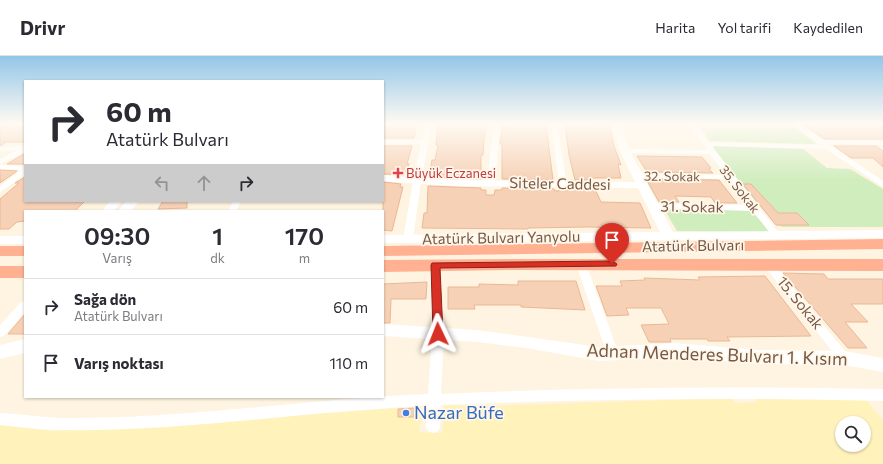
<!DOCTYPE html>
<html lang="tr">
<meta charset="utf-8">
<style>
body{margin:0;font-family:Commissioner,sans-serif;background:#f7f7f7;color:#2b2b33;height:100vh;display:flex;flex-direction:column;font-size:15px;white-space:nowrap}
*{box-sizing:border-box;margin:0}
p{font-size:13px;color:#7c7c81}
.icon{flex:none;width:22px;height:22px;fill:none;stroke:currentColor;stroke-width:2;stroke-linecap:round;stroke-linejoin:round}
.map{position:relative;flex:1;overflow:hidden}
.details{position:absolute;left:24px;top:154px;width:360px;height:188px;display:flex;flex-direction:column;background:#fff;border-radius:0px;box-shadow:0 1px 3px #0004}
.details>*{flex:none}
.top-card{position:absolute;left:24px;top:24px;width:360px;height:122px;border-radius:0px;box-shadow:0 1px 3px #0004;background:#fff;color:#2b2b33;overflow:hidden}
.buttons{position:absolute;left:835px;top:360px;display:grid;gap:8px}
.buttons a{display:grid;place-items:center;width:36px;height:36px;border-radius:50%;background:#fff;box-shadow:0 1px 3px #0004;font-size:20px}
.pin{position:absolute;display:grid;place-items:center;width:34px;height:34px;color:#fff;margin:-41px -17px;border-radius:50% 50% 50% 0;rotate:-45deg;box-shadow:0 0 4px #0007}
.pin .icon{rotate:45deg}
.me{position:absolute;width:44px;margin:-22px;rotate:358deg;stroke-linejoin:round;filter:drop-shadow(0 0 3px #0008)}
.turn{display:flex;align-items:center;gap:14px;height:84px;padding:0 16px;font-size:18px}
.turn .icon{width:52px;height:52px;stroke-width:2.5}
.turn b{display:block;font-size:28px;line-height:34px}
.lanes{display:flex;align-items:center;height:38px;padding:0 16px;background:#0003;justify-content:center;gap:20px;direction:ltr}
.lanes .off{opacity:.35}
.eta{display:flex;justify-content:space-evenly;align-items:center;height:68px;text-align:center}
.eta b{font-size:24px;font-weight:600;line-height:28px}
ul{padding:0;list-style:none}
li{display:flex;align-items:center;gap:12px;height:56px;padding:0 16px;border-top:1px solid #e1e1e2}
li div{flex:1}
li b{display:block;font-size:15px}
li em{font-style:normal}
header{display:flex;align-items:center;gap:24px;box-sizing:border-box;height:56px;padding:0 20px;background:#fff;border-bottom:1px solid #e1e1e2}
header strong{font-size:19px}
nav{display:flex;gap:22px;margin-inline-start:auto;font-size:14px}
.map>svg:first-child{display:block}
</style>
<header>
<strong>Drivr</strong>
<nav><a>Harita</a><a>Yol tarifi</a><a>Kaydedilen</a></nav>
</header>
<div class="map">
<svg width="883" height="408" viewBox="0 0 883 408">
<rect width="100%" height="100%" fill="#fef4e1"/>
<path fill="#d0edbe" d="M698,68H791L816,88L710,85Z
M716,90L803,93L827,112L850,113L883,133V171H783L776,169L741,128L712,91Z
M664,153L751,154L770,176L677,175Z"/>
<path fill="#fff2bb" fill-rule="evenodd" d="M755,341L865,343L883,364V408H0V369L52,375L121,372L398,352V361H413L414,352H421L420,376L442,377L444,349L478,350L732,342L735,347L757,346ZM842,367H864V389H842Z"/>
<path fill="#f6d1b6" stroke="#ebb895" d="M0,68H25V86H6L0,90Z
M383,68H417L414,82H383Z
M438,68H485V81H484L483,99H481V123L429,121L432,104H435L438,89H436Z
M503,68H546L553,124L502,123V88H500Z
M591,68H609L614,90L621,109L618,108L621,122H591L592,124H575L569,99L565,69L592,70Z
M803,68H883V83H824Z
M383,90H412L407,108H409L404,119L383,118Z
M834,90H876L883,95V111L873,102H851Z
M24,98L25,108H7Z
M637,100L702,101L711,112L709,113L713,117L647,116Z
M0,114L17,115L0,127Z
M25,121V145H85L75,155H25V165L17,166L9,173H0V143L19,127H15Z
M646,123L719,124L737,147H715L711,141L675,140L679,146H659Z
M383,126L401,128L400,131H403L392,175L383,174Z
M743,128H751L778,157H797L809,169H776Z
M428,130L481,132V134H486V139H494L495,134H502V132L554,133L555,135L595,133L601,146L640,147L651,172L587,171L528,172V173L422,172L424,157H427Z
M163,145H187V152L158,153Z
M783,217L824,218L828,223H883V248H851L868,266H845L867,292H848Z
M765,220L811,280L727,281L730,285H708L707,283H670L671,286H649L641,269L669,268L661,252H626L629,259L607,260L596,230H622L620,225L645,224L644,222L700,224L698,221Z
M518,225H576L585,254L521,251V249H474L475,253H448V231H479V228L518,229Z
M427,226L426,243H391L390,267H383V228Z
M25,258V278H8Z
M414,352V361H398V353Z"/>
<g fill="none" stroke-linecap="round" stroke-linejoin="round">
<path fill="#fff" fill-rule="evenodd" d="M426,68H432L421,125L413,183L408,186L403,183L413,125L421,88H383V84H422Z
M494,68H500L495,127L491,129L487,127Z
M551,68H557L567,128L563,130L559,128Z
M688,68H695L708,86L820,89L816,87L815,85L792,68H800L823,84L883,85V89L829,88L883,125V131L826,93L712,90L779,177L781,179L779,181H773L753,155L649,152L648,150L652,147L749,149L729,123L634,121L633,119L637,117L726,119L710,98L625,97L621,95L625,93L707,94Z
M25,90V96L0,108V103L17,94L0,95V91Z
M0,109L25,110V119L0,136V130L21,114L0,113Z
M233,145H241L236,155H228Z
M581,205L586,208L619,298L617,301L613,303L609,301L607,298L576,208Z
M435,206L440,209L444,278L441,338C589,331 736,330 883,333V345C736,341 588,343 441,349L440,371L438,375L433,377L428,375L426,371L427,350C305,355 183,376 61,374C40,374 20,371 0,369V357C20,358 40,361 60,362C183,363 306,343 428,338L432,278L430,209Z
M770,207L774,208L848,299L850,302L848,305L844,307L840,305L766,212L765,210L766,208Z
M25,245V256L4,280L0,281V269L21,246Z"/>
<path fill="#fff" fill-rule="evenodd" d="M612,68H622L630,95L673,176L883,174V182L383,187V179L660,176L638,132L451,130L383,125V119L451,124L635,126L620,95Z
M110,145H122L114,155H102Z
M126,145H139L131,155H118Z
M0,180H25V188H0Z
M383,268L477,274L599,291L674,287L760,294L844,295L883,302V316L844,309L760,308L674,301L599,305L526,292L477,286L383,280Z
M25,283V297L0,303V289Z"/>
<path fill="#ffb192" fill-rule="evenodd" d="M883,183V193L383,200V190Z
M0,190H25V200H0Z
M508,203H883V215L508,214L383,216V204Z
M0,210H25V222H0Z"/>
</g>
<linearGradient id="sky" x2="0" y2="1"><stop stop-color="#93c6e9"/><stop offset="0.54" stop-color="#fffaf2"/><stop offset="1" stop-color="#fffaf2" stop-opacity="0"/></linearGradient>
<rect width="883" height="125" fill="url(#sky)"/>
<path fill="#d93025" stroke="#8d1f18" d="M612,205L617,208L616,210L440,212L443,278L442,281H434L433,278L431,209L432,207Z"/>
<path fill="#e0444e" stroke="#fff7ea" stroke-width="1.5" d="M396 111h4v4h4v4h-4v4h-4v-4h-4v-4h4z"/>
<circle fill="#3f7fe0" stroke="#fff7ea" stroke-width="1.5" cx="406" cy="357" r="4"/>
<g text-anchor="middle" stroke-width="3.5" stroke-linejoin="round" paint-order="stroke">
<g font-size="13" fill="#be3a42" stroke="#fff7ea" text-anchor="start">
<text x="406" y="122">Büyük Eczanesi</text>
</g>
<g font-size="13" fill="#785945" stroke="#fff7ea">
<text transform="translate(672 120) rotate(1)" y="5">32. Sokak</text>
<text transform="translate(740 133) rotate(52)" y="5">35. Sokak</text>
</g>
<g font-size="15" fill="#785945" stroke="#fff7ea">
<text transform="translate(560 128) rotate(1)" y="5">Siteler Caddesi</text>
<text transform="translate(692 151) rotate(1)" y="5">31. Sokak</text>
<text transform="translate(501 182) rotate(-1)" y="5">Atatürk Bulvarı Yanyolu</text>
<text transform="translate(693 190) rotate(-1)" y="5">Atatürk Bulvarı</text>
<text transform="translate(800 247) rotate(51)" y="5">15. Sokak</text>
</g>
<g font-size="18" fill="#785945" stroke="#fff7ea">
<text transform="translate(717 299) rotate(2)" y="6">Adnan Menderes Bulvarı 1. Kısım</text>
</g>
<g font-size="18" fill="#366cbe" stroke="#fff7ea" text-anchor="start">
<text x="414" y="363">Nazar Büfe</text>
</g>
</g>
</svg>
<div class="buttons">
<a><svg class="icon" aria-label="search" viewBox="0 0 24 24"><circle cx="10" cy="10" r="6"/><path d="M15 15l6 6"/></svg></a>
</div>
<div class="pin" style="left:612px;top:208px;background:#d93025"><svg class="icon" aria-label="arrive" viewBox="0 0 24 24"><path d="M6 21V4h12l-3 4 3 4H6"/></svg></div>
<svg class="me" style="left:438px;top:278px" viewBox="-20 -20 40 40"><path d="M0-17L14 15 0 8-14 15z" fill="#d93025" stroke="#fff" stroke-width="4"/></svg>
<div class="top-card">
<div class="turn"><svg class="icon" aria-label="right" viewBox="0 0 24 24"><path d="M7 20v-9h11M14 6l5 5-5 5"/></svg><div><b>60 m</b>Atatürk Bulvarı</div></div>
<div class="lanes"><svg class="icon off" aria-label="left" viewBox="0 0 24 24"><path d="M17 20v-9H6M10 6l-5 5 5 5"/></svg><svg class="icon off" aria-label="ahead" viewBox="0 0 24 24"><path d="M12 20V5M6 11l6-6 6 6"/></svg><svg class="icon" aria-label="right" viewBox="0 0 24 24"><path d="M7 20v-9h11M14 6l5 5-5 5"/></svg></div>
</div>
<section class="details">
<div class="eta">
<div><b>09:30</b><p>Varış</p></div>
<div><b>1</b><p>dk</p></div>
<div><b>170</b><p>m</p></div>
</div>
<ul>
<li><svg class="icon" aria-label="right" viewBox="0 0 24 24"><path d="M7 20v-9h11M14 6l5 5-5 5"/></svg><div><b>Sağa dön</b><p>Atatürk Bulvarı</p></div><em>60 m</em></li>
<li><svg class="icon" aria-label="arrive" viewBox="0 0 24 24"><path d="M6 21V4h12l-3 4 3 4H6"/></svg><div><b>Varış noktası</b></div><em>110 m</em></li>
</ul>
</section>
</div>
